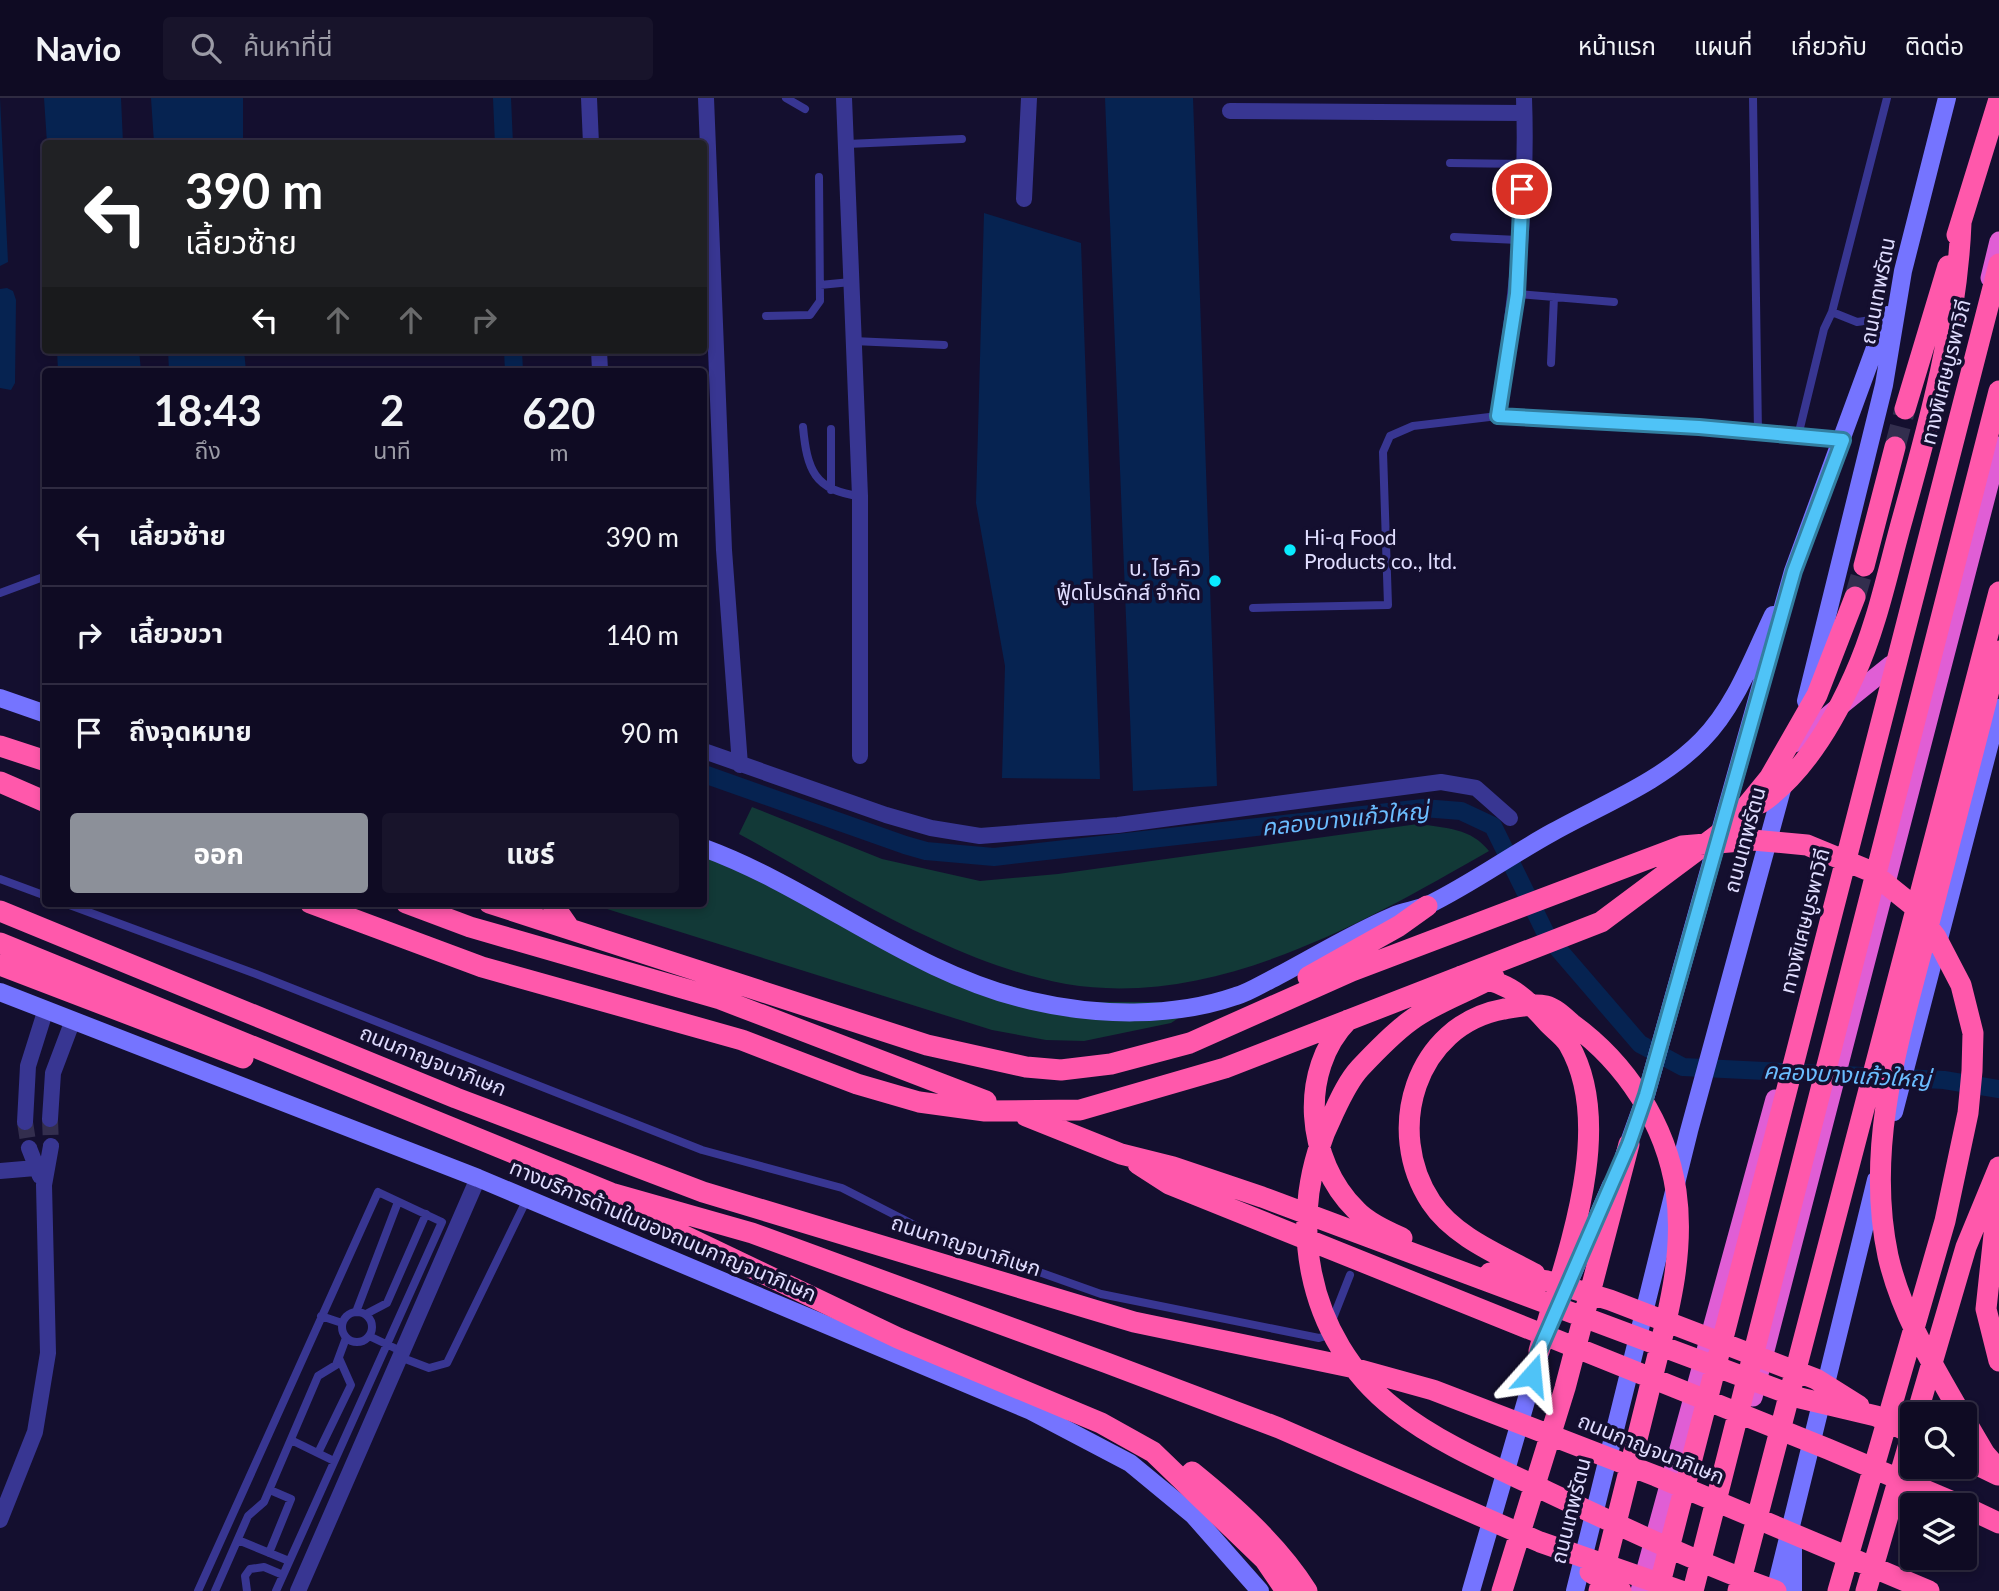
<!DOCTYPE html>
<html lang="th">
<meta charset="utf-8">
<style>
body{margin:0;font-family:Lato,"Noto Sans Thai",sans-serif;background:#18142b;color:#f1f3f6;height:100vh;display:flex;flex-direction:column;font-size:26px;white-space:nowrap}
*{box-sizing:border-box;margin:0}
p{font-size:23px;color:#9b9ba6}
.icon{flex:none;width:38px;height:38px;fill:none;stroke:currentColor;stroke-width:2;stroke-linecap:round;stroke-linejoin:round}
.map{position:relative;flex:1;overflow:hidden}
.panel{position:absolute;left:42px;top:270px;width:665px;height:539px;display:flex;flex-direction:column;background:#0f0b23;border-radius:7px;box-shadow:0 4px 10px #0003,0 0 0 2px #2f2b41}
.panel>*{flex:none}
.guide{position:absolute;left:42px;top:42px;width:665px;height:214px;border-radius:7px;box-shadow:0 4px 10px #0003,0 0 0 2px #2f2b41;background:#202124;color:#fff;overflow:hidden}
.buttons{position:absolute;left:1900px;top:1304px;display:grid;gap:14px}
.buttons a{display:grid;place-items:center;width:77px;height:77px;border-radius:7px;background:#0f0b23;box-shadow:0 4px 10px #0003,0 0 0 2px #2f2b41;font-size:35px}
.pin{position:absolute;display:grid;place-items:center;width:60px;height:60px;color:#fff;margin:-30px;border:4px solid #fff;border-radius:50%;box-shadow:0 2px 7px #0007}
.me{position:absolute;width:77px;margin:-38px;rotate:18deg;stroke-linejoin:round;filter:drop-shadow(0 0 5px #0008)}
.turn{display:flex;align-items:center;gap:24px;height:147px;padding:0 28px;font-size:32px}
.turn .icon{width:91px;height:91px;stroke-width:2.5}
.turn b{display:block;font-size:49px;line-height:60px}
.lanes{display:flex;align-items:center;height:66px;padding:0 28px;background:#0003;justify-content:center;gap:35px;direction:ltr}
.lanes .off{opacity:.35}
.eta{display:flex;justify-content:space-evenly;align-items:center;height:119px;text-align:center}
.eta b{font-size:42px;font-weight:700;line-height:49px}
.button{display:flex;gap:14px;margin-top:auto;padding:14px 28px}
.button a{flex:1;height:80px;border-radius:7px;background:#8c9099;color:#fff;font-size:28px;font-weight:700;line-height:80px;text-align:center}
.button a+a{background:#18142b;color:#f1f3f6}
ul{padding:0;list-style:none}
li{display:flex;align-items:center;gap:21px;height:98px;padding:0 28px;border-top:2px solid #2f2b41}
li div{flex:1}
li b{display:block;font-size:26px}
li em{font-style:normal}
header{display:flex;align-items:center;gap:42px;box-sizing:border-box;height:98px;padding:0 35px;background:#0f0b23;border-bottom:2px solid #2f2b41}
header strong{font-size:33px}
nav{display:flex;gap:38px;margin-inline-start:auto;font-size:24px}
.search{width:490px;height:63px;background:#18142b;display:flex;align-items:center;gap:18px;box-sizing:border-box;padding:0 24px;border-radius:7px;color:#9b9ba6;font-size:26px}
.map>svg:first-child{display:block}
</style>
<header>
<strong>Navio</strong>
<div class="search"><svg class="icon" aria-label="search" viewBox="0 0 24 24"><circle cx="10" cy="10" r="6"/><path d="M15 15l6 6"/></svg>ค้นหาที่นี่</div>
<nav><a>หน้าแรก</a><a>แผนที่</a><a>เกี่ยวกับ</a><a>ติดต่อ</a></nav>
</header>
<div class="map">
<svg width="1999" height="1493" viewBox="0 0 1999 1493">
<rect width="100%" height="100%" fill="#140f2f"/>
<path fill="#123937" d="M752,709L882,761L980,783L1058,776L1418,726C1446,730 1471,730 1489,753C1365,824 1214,911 1066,886C1022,878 976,861 935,842C868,812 804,771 739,736Z
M704,743L962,874L1066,904H1161L1180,919L1171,925L1084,943L1046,942L992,932L588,805H704Z"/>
<path fill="#062351" d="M0,0L8,164L0,168Z
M44,0H121L123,45H47Z
M151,0H243V45H154Z
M1105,0H1193L1217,688L1133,693Z
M984,115L1081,145L1100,681L1002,680L1005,568L976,405Z
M7,190L13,193L16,202L15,285L11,292L0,290V191Z
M57,252H139L141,273H58Z
M168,252H244L246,273H169Z"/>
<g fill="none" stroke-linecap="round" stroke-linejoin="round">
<path stroke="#062351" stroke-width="18" d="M502,0L504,46
M513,252L514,273
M704,676L905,747L926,753L994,759L1423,710L1461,713L1493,728L1547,838L1640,946L1683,969L1944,982L1999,991"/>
<path stroke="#332e4e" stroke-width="16" stroke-dasharray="16 8" stroke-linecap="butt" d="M50,1021L51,1048
M25,1024L29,1050"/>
<path stroke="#332e4e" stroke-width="21" stroke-dasharray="21 10" stroke-linecap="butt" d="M1895,349L1905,311
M1855,499L1864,468"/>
<path stroke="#383692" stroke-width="8" d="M786,0L805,11
M1753,0L1758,335
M847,46L962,41
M1450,65L1525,66
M1454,139L1518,142
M820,187L851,184
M1517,196L1614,204
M766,218L810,217L820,203L819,79
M1886,220L1857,224L1832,214L1887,0
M853,243L944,247
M1551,265L1554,199
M45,310L46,325
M803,329C807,371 814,393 860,398
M831,331V392
M1798,338L1824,231L1832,214
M0,495L46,478
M1253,510L1388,507L1383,354L1390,338L1413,328L1498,318
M0,781L46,798
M64,805L256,876L702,1052L842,1090L932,1136L1101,1196L1319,1240L1326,1238L1350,1177
M342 1229a15 15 0 1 1 30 0a15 15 0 1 1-30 0Z
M356,1214L398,1104
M366,1216L387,1205L426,1116
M321,1218L342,1225
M369,1238L403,1254
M400,1259L429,1270L447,1265L527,1101
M291,1342L334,1363
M318,1355L351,1287L339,1260
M238,1442L289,1463
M269,1455L291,1401L270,1392
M198,1493L378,1094L442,1124L276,1493
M215,1493L248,1418L264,1404L318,1278L336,1267L346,1240
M247,1493L245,1478L250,1471L264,1469L283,1477"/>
<path stroke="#383692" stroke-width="16" d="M589,0L591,46
M706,0L724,452L740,667
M844,0L860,398V658
M1524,0C1528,107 1515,213 1498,318L1699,329L1843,342
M1230,13L1524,15
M1024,101L1029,0
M599,252L600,273
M704,653L886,717L931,730L980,738L1118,727L1441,684L1476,690L1510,720
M50,1021L53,975L73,922
M25,1024L28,968L45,914
M29,1050L40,1078
M0,1073L47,1069
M0,1422L35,1334L48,1255L44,1087L51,1048
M298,1493L478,1080"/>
<path stroke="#7574ff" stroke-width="18" d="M0,600L46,616
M1806,603L1884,287L1903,173L1947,0
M704,750C818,792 912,876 1032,903C1096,918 1173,920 1236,898C1250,894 1263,885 1276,879C1314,859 1353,835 1393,818C1404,813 1417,812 1428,807C1471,786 1511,757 1553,734C1603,706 1661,684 1702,642C1735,609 1753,559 1773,517
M0,894L478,1080L1031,1313L1130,1365L1193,1417L1260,1493
M1894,1014L1999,610
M1624,1058L1646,997L1793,473L1887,217
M1564,1196L1611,1087
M1471,1493L1544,1241
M1575,1493L1689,1033L1784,684
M1775,1493L1876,1082
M1793,1493V1449"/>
<path stroke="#e05ed5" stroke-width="19" d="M1990,180L1999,143
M1794,645L1891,567
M1753,1299L1999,348
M1640,1493L1775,1001"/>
<path stroke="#ff58ab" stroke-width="21" d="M1957,137L1999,1
M1905,311L1948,168
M1864,468L1895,349
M0,648L46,663
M0,684L46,704
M1761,705C1804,675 1833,625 1854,578C1876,530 1887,477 1901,426C1928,329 1957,227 1961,125
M310,805L482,869L742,942L857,986L919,1004L985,1013L1080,1012L1225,970L1601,824L1731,727L1770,679L1817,597L1855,499
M406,805L470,829L720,901L986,1003
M489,805L927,947L1026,969L1061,972L1111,966L1190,945L1352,873L1682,748L1753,742L1807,747L1870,773L1911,806L1936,839L1961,887L1973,935L1972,973L1968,1015L1945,1123L1838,1493
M552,805L570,831
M0,813L456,1000L703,1094L1134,1224L1350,1269L1433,1292L1656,1378L1929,1493
M0,845L611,1095L752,1135L1107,1265L1279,1330L1540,1444L1681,1493
M0,867L243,960
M1461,878C1502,880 1522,895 1547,924C1554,932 1564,938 1569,947C1618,1032 1563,1166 1539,1253
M1308,879L1399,828L1427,808
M1494,879C1467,894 1434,905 1410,923C1392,936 1375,954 1360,970C1348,983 1340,1001 1333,1016C1283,1116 1305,1241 1395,1311C1441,1347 1496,1369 1548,1394C1624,1430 1698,1465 1776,1493
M1348,922C1298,973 1306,1063 1356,1112C1367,1124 1387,1133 1402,1140
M1026,1018L1121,1056L1173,1069L1262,1099L1800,1300L1876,1318L1913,1336
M1138,1066L1169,1086L1828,1351L1960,1407
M1999,1090L1986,1211L1999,1263
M622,1108L898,1240L1101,1325L1153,1354L1265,1462L1286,1493
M1490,1175L1547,1183L1610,1202L1816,1281L1859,1308
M1535,1176C1500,1157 1454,1139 1431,1104C1384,1033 1415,927 1504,911C1517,909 1533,905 1546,908C1555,910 1565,920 1572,926C1626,965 1666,1026 1676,1093C1686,1162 1664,1230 1648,1297C1632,1362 1615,1428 1599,1493
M1917,1316L1966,1149L1999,1069
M1961,1316C1932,1266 1901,1215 1888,1158C1864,1045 1901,934 1929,825C1952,735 1976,644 1999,553
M1965,1322L1985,1356L1999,1372
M1965,1361L1998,1377
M1192,1374C1234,1408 1278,1447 1307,1493
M1965,1409L1999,1425
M1590,1474L1621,1493
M1502,1493L1565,1290L1629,1046
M1658,1493L1999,166
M1693,1493L1999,293
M1738,1493L1999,494
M1866,1493L1913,1332"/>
</g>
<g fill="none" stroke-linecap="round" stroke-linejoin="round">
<defs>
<path id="route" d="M1522,91L1517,196L1498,318L1699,329L1843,342L1794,473L1646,997L1629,1046L1539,1253L1532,1277"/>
</defs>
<use href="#route" stroke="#337fa1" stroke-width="18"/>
<use href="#route" stroke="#4fc3f7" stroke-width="12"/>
</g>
<g fill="#09ebff" stroke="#140f2f" stroke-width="2.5">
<circle cx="1290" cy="452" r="7"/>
<circle cx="1215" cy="483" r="7"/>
</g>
<g text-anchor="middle" stroke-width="7" stroke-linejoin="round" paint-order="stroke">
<g font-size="21" fill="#e0ddff" stroke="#140f2f">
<text transform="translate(1878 193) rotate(-79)" y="7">ถนนเทพรัตน</text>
<text transform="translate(1946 274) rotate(-76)" y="7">ทางพิเศษบูรพาวิถี</text>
<text transform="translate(1745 742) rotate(-75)" y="7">ถนนเทพรัตน</text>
<text transform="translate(1805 823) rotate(-76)" y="7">ทางพิเศษบูรพาวิถี</text>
<text transform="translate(433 963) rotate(22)" y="7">ถนนกาญจนาภิเษก</text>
<text transform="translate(663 1133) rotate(23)" y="7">ทางบริการด้านในของถนนกาญจนาภิเษก</text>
<text transform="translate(966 1148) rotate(18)" y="7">ถนนกาญจนาภิเษก</text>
<text transform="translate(1651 1351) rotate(22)" y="7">ถนนกาญจนาภิเษก</text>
<text transform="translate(1571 1413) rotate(-76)" y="7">ถนนเทพรัตน</text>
</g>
<g font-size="21" fill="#e0ddff" stroke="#140f2f" text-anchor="start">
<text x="1304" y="447">Hi-q Food<tspan x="1304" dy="24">Products co., ltd.</tspan></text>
<text x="1201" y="478" text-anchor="end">บ. ไฮ-คิว<tspan x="1201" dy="24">ฟู้ดโปรดักส์ จำกัด</tspan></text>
</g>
<g font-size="23" font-style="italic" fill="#6bbdff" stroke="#140f2f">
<text transform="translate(1345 721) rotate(-6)" y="8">คลองบางแก้วใหญ่</text>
<text transform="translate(1847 977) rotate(3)" y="8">คลองบางแก้วใหญ่</text>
</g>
</g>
</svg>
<div class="buttons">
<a><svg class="icon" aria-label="search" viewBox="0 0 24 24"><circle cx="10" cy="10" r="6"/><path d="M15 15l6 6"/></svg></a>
<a><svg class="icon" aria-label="layers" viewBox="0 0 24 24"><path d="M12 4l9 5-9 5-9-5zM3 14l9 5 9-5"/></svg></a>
</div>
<div class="pin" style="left:1522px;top:91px;background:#d93025"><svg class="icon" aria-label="arrive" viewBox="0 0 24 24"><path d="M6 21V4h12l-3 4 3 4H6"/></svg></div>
<svg class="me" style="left:1532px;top:1277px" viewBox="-20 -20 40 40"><path d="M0-17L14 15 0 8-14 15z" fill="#4fc3f7" stroke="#fff" stroke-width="4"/></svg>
<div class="guide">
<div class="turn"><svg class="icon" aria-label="left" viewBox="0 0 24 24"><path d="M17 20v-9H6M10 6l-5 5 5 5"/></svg><div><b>390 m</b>เลี้ยวซ้าย</div></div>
<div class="lanes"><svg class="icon" aria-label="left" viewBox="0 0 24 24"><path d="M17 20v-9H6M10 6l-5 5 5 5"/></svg><svg class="icon off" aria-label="ahead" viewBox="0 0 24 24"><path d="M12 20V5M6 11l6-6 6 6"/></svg><svg class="icon off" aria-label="ahead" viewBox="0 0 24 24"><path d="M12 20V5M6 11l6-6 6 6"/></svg><svg class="icon off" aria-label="right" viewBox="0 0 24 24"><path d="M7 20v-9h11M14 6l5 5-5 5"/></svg></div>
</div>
<section class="panel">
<div class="eta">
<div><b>18:43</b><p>ถึง</p></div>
<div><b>2</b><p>นาที</p></div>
<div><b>620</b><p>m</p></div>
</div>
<ul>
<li><svg class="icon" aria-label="left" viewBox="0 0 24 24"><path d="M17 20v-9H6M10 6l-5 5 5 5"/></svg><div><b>เลี้ยวซ้าย</b></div><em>390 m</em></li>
<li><svg class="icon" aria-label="right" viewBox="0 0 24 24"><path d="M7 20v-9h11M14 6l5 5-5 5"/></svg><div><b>เลี้ยวขวา</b></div><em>140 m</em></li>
<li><svg class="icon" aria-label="arrive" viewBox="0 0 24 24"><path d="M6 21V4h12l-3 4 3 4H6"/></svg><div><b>ถึงจุดหมาย</b></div><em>90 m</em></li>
</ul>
<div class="button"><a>ออก</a><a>แชร์</a></div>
</section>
</div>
